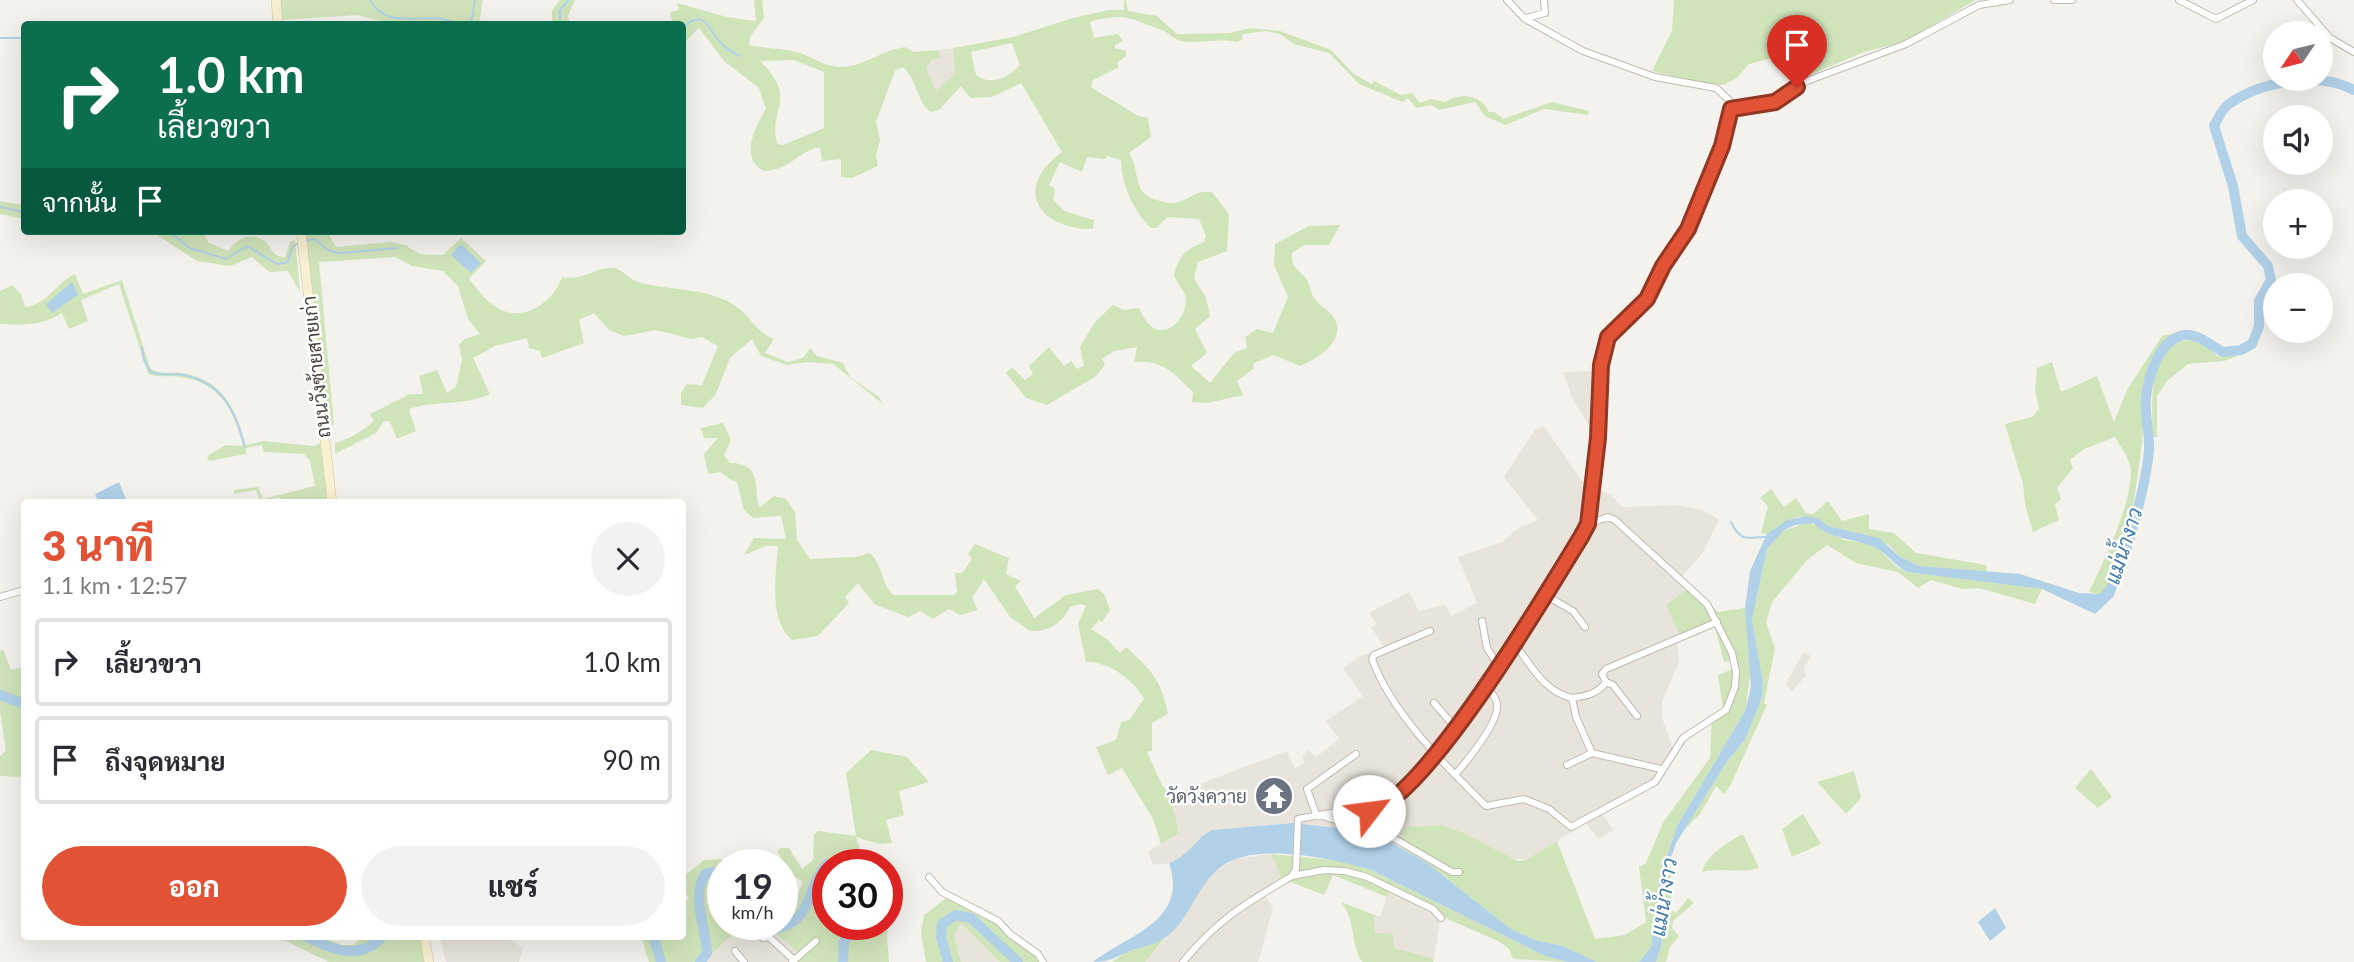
<!DOCTYPE html>
<html lang="th">
<meta charset="utf-8">
<style>
body{margin:0;font-family:Lato,Sarabun,sans-serif;background:#f2f2f3;color:#2b2b33;height:100vh;display:flex;flex-direction:column;font-size:26px;white-space:nowrap}
*{box-sizing:border-box;margin:0}
p{font-size:23px;color:#7c7c81}
.icon{flex:none;width:38px;height:38px;fill:none;stroke:currentColor;stroke-width:2;stroke-linecap:round;stroke-linejoin:round}
.map{position:relative;flex:1;overflow:hidden}
.side{position:absolute;left:21px;top:499px;width:665px;height:441px;display:flex;flex-direction:column;background:#fff;border-radius:7px;box-shadow:0 7px 28px #0002}
.side>*{flex:none}
.guide{position:absolute;left:21px;top:21px;width:665px;height:214px;border-radius:7px;box-shadow:0 7px 28px #0002;background:#0b6e4f;color:#fff;overflow:hidden}
.needle{width:46px;rotate:235deg}
.buttons{position:absolute;left:2263px;top:21px;display:grid;gap:14px}
.buttons a{display:grid;place-items:center;width:70px;height:70px;border-radius:50%;background:#fff;box-shadow:0 7px 28px #0002;font-size:35px}
.speed{position:absolute;left:707px;top:849px;display:flex;gap:14px;font-size:35px;font-weight:700;text-align:center}
.speed>*{display:grid;place-content:center;width:91px;height:91px;border-radius:50%;background:#fff;box-shadow:0 7px 28px #0002;line-height:1}
.speed small{font-size:18px;font-weight:400}
.speed .limit{border:10px solid #d22;background:#fff;color:#111}
.pin{position:absolute;display:grid;place-items:center;width:60px;height:60px;color:#fff;margin:-72px -30px;border-radius:50% 50% 50% 0;rotate:-45deg;box-shadow:0 0 7px #0007}
.pin .icon{rotate:45deg}
.me{position:absolute;width:77px;margin:-38px;rotate:60deg;stroke-linejoin:round;filter:drop-shadow(0 0 5px #0008)}
.turn{display:flex;align-items:center;gap:24px;height:147px;padding:0 21px;font-size:32px}
.turn .icon{width:91px;height:91px;stroke-width:2.5}
.turn b{display:block;font-size:49px;line-height:60px}
.then{display:flex;align-items:center;height:66px;padding:0 21px;background:#0003;gap:14px;font-size:26px}
.round{display:grid;place-items:center;flex:none;width:74px;height:74px;border-radius:37px;background:#f2f2f3}
.summary{display:flex;align-items:center;justify-content:space-between;height:119px;padding:0 21px}
h1{font-size:42px;font-weight:800;line-height:52px;color:#e25336}
.button{display:flex;gap:14px;margin-top:auto;padding:14px 21px}
.button a{flex:1;height:80px;border-radius:42px;background:#e25336;color:#fff;font-size:28px;font-weight:800;line-height:80px;text-align:center}
.button a+a{background:#f2f2f3;color:#2b2b33}
ul{padding:0;list-style:none}
li{display:flex;align-items:center;gap:21px;height:88px;margin:0 14px 10px;padding:0 7px;border:4px solid #e1e1e2;border-radius:7px}
li div{flex:1}
li b{display:block;font-size:26px}
li em{font-style:normal}
.map>svg:first-child{display:block}
</style>
<div class="map">
<svg width="2354" height="962" viewBox="0 0 2354 962">
<rect width="100%" height="100%" fill="#f4f2ed"/>
<path fill="#e8e4db" d="M953,48L955,73L936,92L926,68L931,59L940,57L939,50Z
M1597,371L1596,437L1572,398L1563,372Z
M1544,426L1581,480L1611,495L1623,507L1678,505L1701,510L1719,519L1704,551L1682,577L1691,586L1666,605L1681,638L1677,641L1679,662L1662,701V718L1674,752L1661,781L1637,797L1602,813L1613,830L1598,839L1586,823L1526,860L1506,858L1441,825L1406,828L1397,845L1356,830L1293,823L1212,830L1204,834L1188,854L1169,863L1153,865L1149,851L1178,833L1170,795L1287,751L1295,768L1305,762L1302,756L1309,750L1316,757L1339,739L1326,721L1363,696L1343,668L1361,656L1385,648L1371,627L1377,624L1369,613L1409,592L1419,611L1445,604L1451,616L1477,603L1458,557L1502,542L1517,529L1538,520L1504,477L1535,430Z
M1803,652L1811,656L1804,668L1806,676L1792,691L1786,684Z
M1271,854L1284,884L1265,895L1273,909L1258,962H1145L1178,923L1208,877L1234,859Z
M1388,893L1431,911L1440,920L1434,959L1394,948L1375,933L1374,917H1380Z
M961,922L1000,962H961L954,935Z
M744,924H765L802,956L798,962H703Z
M440,936H505L523,948L519,962H446Z"/>
<path fill="#d0e4ba" fill-rule="evenodd" d="M280,0H483L479,24H392L357,15L282,20Z
M560,0H575L568,16L570,24H552V10Z
M754,0H762L764,18L750,37L749,45C765,49 782,48 797,52C813,57 826,68 844,67C866,65 883,50 905,47L914,52L939,50L940,57L931,60L926,68L936,91L955,73L953,48L1013,37L1073,18L1109,10H1124V0H1126L1128,11L1157,16L1177,34L1229,33L1251,28L1280,31L1331,50L1354,74L1372,84L1374,81L1401,95L1412,93L1420,103L1430,99L1445,102C1460,92 1481,94 1489,112H1495L1503,119L1552,102L1589,111L1588,115L1544,109L1505,125L1485,116L1475,102L1439,110L1431,105L1416,108L1408,98L1402,102L1359,84L1329,53L1294,44L1280,34L1266,31L1243,34L1242,40L1236,42C1217,38 1199,44 1181,41C1173,39 1169,33 1162,30C1133,20 1125,11 1090,22L1094,38L1118,34L1123,41L1115,45V48L1126,51V56L1118,62V68L1093,80L1091,87L1138,116L1148,118L1151,137L1129,153C1137,165 1135,177 1141,189C1145,198 1166,204 1175,203C1190,200 1195,190 1212,192L1229,214L1227,251L1198,262L1194,278L1206,298L1210,316L1195,329L1207,353L1191,366L1210,383L1234,353L1247,348L1245,337L1257,329L1273,333L1288,297L1274,265L1275,244L1309,226L1340,225L1329,245H1304L1292,253C1290,267 1300,270 1307,280C1310,285 1310,291 1313,296C1317,304 1326,308 1332,315C1350,339 1318,359 1300,366L1273,355L1254,363L1253,369L1237,381L1243,395L1207,403L1192,402L1193,392C1173,373 1164,360 1134,362L1137,347L1114,351L1102,359L1105,365L1095,377L1047,405L1026,398L1006,373L1012,367L1025,380L1033,374L1029,366L1049,347L1064,366L1071,361L1077,369L1084,366L1080,347L1095,322L1113,305L1124,310L1139,308C1142,314 1146,323 1152,327C1170,339 1190,313 1185,295C1183,288 1176,283 1174,275C1180,254 1185,250 1204,242L1206,236L1199,219L1168,217L1156,228H1151C1133,210 1122,186 1121,160L1107,156L1105,159L1087,157L1082,172L1060,162L1049,185L1055,189L1053,199L1064,211L1094,220L1093,229C1038,230 1012,188 1062,152L1021,83L992,97L970,98L961,86L939,110L931,112C918,105 917,79 903,67L895,71L876,122L880,140L876,156L878,166L852,178L841,177V159L822,161L820,147C795,152 794,169 764,171C739,158 755,127 766,109L759,88L724,61L699,28L683,44L682,24H673L670,12L679,10L677,3L727,17L756,21ZM1012,43L1020,65C1008,78 991,86 976,75L971,52ZM794,60L824,72V128L783,145L777,144C768,106 799,100 760,61Z
M1674,0H1976L1903,42L1864,52L1810,75L1805,50L1749,64L1737,78L1723,85L1697,82L1652,71L1672,31Z
M0,201L24,205V219L0,214Z
M151,231H202L209,243L228,251C237,238 252,230 267,243C271,248 272,252 278,256L285,257L290,242L295,239L300,292L288,271L269,272L252,257L230,266L197,261Z
M305,231L328,233L336,247L390,242L405,245L420,254L443,255L461,238L486,261L469,279C476,287 483,298 492,304C519,326 552,305 562,277C583,282 598,265 614,268C623,270 629,279 638,282C669,291 710,287 737,307C751,317 757,333 774,339L765,353L788,362L803,358L810,348L817,356L843,363L850,377L879,397L883,404L833,364L808,362L787,365L761,356L752,339L730,358L716,394L703,408L681,405V393L687,384L702,385L718,346L702,337L692,339L656,330L624,336L609,330L594,313L579,320L584,343L542,358L540,351L529,348L527,338L495,346L473,358L490,394C464,406 436,400 409,409L416,431L397,439L390,422L384,421L376,433L335,454V443C348,440 364,430 374,421L370,414L410,394H423L419,376L437,370L447,393L456,387L462,360L459,345L463,340L480,334L468,319L458,286L443,271L412,266L395,257L319,262L334,425L327,426Z
M75,274L83,294L122,280L150,368C159,375 170,372 181,373C221,378 238,410 245,445L264,441L314,446L320,443L328,502H282L279,497L260,502L256,490L234,494V490L258,487L263,499L315,486L310,461L304,454L264,452L262,445L246,448V454L209,461L207,456L226,445L243,446C234,411 221,383 181,377C170,375 159,378 148,374L119,284L81,300L88,321L69,329L62,313C42,326 23,325 0,324V291L12,285L21,294L25,307C47,305 55,283 75,274Z
M2185,330L2167,340L2146,378L2142,443L2132,516L2107,588L2100,594L2089,592C2104,560 2130,509 2131,472C2131,461 2121,447 2115,437L2084,449L2070,460L2073,468L2057,488L2061,499L2055,504L2059,520L2033,532L2025,504L2023,484L2005,424L2032,417L2039,409L2035,390L2037,368L2052,362L2061,392L2097,376L2114,422L2127,390L2162,336Z
M2193,340L2207,345L2217,356H2238L2224,361L2188,364L2168,380L2157,396V437H2153C2152,404 2146,339 2193,340Z
M723,423L731,440L724,455L730,463C765,463 752,491 760,507L774,496L786,499L795,512L797,540L810,559L856,557L870,553C883,566 881,582 893,595H953L957,592L955,573H962L972,559L968,554L975,544L1009,558L1006,574L1021,581L1015,586L1034,618L1066,595L1098,589L1104,594L1110,610L1102,622L1099,620L1091,629L1108,640L1120,653L1126,647C1151,670 1161,679 1168,714L1152,723V751L1147,752L1162,785L1170,795L1179,833L1161,844L1153,819L1122,768L1108,775L1096,747L1116,740L1121,722L1129,720L1144,699C1134,680 1108,661 1086,662L1078,624L1086,606L1080,604L1070,607C1062,624 1048,632 1030,631L1010,617L984,579L972,598L978,610L960,615L949,609L933,619L920,611L908,617L874,604L858,583L845,597L849,603L818,636L792,640C768,619 776,574 778,546H766L744,555L754,538L786,539L781,516L753,518L744,510L737,482L729,479L721,472L708,474L704,454L718,438H704L701,428Z
M1771,489L1784,507L1796,498L1806,513L1813,514L1828,501L1842,521L1869,514V529L1894,533L1916,553L1986,565L1987,573L1919,566L1899,556L1889,545L1828,526L1819,519L1797,517L1767,534L1761,533L1768,506L1760,498Z
M1809,522L1844,540L1864,542L1879,549L1898,568L1907,572L2030,587L2042,589L2035,604L1979,588L1963,589L1931,580L1918,588L1898,572L1856,563L1827,545L1807,560L1772,602L1766,623L1775,648L1764,703L1767,705L1730,786L1724,794L1716,786L1700,814L1682,832L1728,760L1745,740L1762,698L1763,682L1752,620L1767,549L1783,531Z
M1691,586L1718,612L1745,608L1751,669L1745,711L1677,826L1659,881L1651,947L1639,962H1597L1563,946L1535,940L1511,929L1427,863L1397,845L1406,827L1441,825L1461,832L1518,861L1526,860L1557,841L1595,939L1625,935L1646,922L1639,867L1646,863L1664,821L1710,758L1712,715L1723,708L1718,675L1733,669L1730,661L1724,662L1715,627L1681,638L1666,605Z
M3,649L11,670L24,667V777L0,776V756L6,751L0,711V651Z
M871,750L907,757L929,782L899,791L904,815L886,820L892,843L880,844L856,837L863,858L875,864H828V924H887V867L899,900L891,903L887,937L889,962H798L801,955L765,924H782V916L790,911L803,882L791,874L777,851L780,848H789L802,869L813,860L814,834L818,831L856,836L846,773Z
M2091,769L2112,797L2098,808L2075,788Z
M1854,771L1861,798L1846,814L1817,782Z
M1803,814L1821,844L1792,857L1782,829Z
M1743,834L1759,868C1739,874 1722,867 1702,872C1706,855 1728,842 1743,834Z
M1271,854L1342,861L1371,870L1545,956L1568,962L1513,959L1509,949L1500,942L1389,893L1387,897L1333,875L1324,895L1291,882L1284,884Z
M721,859L727,864H723V924H744L703,962H649L641,936H682L683,902L689,899L683,888V877L704,860Z
M1671,865V910L1676,913L1688,898L1694,903L1673,921L1672,928L1679,936L1670,947L1666,962H1656L1661,948L1667,870Z
M952,894L990,912L1044,962H1000L961,923L954,935L961,962H926L921,933L924,915Z
M1341,902L1380,917H1374L1375,933L1393,934L1394,948L1434,959L1433,962H1363C1350,948 1357,922 1341,902Z
M276,936H318L342,945H353L363,936H419L425,962H329Z
M1164,939L1145,962H1112L1125,953Z"/>
<path fill="#b1d1e9" d="M461,244L481,263L471,273L451,255Z
M72,282L78,295L52,313L46,304Z
M119,482L127,502H99L95,494Z
M1808,516L1819,519L1828,526L1879,538L1899,556L1919,566L2020,574L2079,593L2100,594L2109,583L2117,586L2114,596L2095,614L2042,589L1907,572C1895,566 1888,554 1876,548C1854,537 1832,541 1813,523L1795,525L1783,531L1767,549L1752,620L1763,682L1762,698L1745,740L1728,760L1676,843L1667,870L1661,948L1656,962H1639L1651,947L1659,881L1677,826L1745,711L1751,687L1745,608L1750,571L1767,534L1787,520Z
M1293,823L1356,830L1385,839L1427,863L1511,929L1535,940L1563,946L1597,962H1568L1545,956L1371,870C1335,859 1269,845 1233,860C1196,876 1193,921 1163,939C1153,946 1139,947 1128,952C1114,958 1109,962 1093,962C1129,934 1189,921 1169,863C1192,854 1196,837 1212,830Z
M1995,908L2006,928L1990,941L1978,922Z"/>
<g fill="none" stroke-linecap="round" stroke-linejoin="round">
<path stroke="#b1d1e9" stroke-width="2" d="M370,0C389,34 428,8 457,24
M468,24L472,19L475,0
M560,24V10L569,0
M620,24H629
M682,28C706,7 708,29 720,42C725,48 732,52 739,56
M0,38H24
M0,207L24,212
M168,231L190,248L226,259L247,246L277,264L288,262L292,247L299,243
M304,241L315,239L329,251L340,253L397,248
M142,348L144,360L151,372C162,376 173,373 184,375C223,383 236,412 245,447
M1731,522C1742,545 1749,536 1767,537"/>
<path stroke="#b1d1e9" stroke-width="10" d="M2107,594C2124,574 2147,478 2149,450C2150,432 2144,414 2146,396C2149,375 2159,340 2184,335C2197,333 2212,346 2223,352L2241,350L2252,344L2259,326V301L2271,280L2268,266L2242,236L2233,186L2214,126C2218,119 2222,108 2229,104C2261,81 2319,71 2354,90
M0,695L24,704
M755,924C768,934 792,927 801,914C812,900 812,881 827,864H848
M305,936C335,950 359,962 383,936
M653,936L661,962
M700,962L707,953C706,928 691,897 705,874L714,872L723,880
M843,962L844,941L859,924
M948,962L941,937L942,924L956,915L971,918L1018,962"/>
<defs>
<path id="street" d="M2054,0H2072
M2179,0L2216,19L2253,0
M2297,0L2330,38L2354,52
M1526,18L1545,13L1544,0
M1731,109L1775,102L1807,81L1906,44L1979,5L2010,0
M1545,595L1573,611L1585,627
M0,597L24,590
M1482,621L1487,648L1499,667
M1430,631L1374,655L1372,659C1392,714 1446,766 1486,806L1524,799L1549,809L1571,827L1655,782L1683,738L1726,710L1735,687L1736,672L1732,653L1707,604L1615,520L1608,517L1588,524
M1514,643C1531,665 1544,692 1572,698
M1606,682L1613,685L1637,716
M1434,703L1455,727
M1592,753L1576,717L1572,698C1586,696 1598,694 1606,682L1602,674L1606,669L1717,622
M1356,754L1307,789L1316,814L1395,839L1452,872H1459
M1567,765L1592,753L1661,769
M1455,775C1466,762 1500,722 1497,704C1497,698 1489,690 1486,685
M1292,876L1324,870L1345,871L1367,877L1433,909L1441,918
M929,877L942,892L998,921L1010,934L1038,954L1043,962
M763,938L769,937L794,960
M735,951L744,962
M792,962L816,941
M1183,962C1217,920 1246,903 1292,876L1296,869L1298,819L1347,810L1380,809L1390,803L1455,727L1545,595L1588,524L1598,438L1600,365L1608,337L1647,298L1663,266L1688,229L1722,146L1731,109L1730,101L1716,88L1655,77L1583,51L1525,19L1507,0"/>
<path id="secondary" d="M276,0L278,24
M301,231L332,502
M424,936L429,962"/>
</defs>
<use href="#street" stroke="#bfbab0" stroke-width="8"/>
<use href="#secondary" stroke="#cfc4a1" stroke-width="10"/>
<use href="#street" stroke="#fff" stroke-width="6"/>
<use href="#secondary" stroke="#f9f0d2" stroke-width="9"/>
</g>
<g fill="none" stroke-linecap="round" stroke-linejoin="round">
<defs>
<path id="route" d="M1369,811C1423,803 1549,589 1581,537L1588,524L1598,438L1601,365L1608,337L1647,299L1663,266L1688,229L1722,146L1731,109L1775,102L1797,87"/>
</defs>
<use href="#route" stroke="#933623" stroke-width="18"/>
<use href="#route" stroke="#e25336" stroke-width="12"/>
</g>
<defs>
<symbol id="temple-disc" viewBox="-11 -11 22 22"><circle r="9.5" fill="#6b7280" stroke="#fff"/><path d="M0-6L5-2H3V0L6.5 2.5H4V6H1.5V3h-3V6H-4V2.5H-6.5L-3 0V-2H-5Z" fill="#fff"/></symbol>
</defs>
<g fill-rule="evenodd">
<use href="#temple-disc" x="1252" y="774" width="44" height="44"/>
</g>
<g text-anchor="middle" stroke-width="5" stroke-linejoin="round" paint-order="stroke">
<g font-size="19" fill="#48433b" stroke="#fff">
<text transform="translate(316 367) rotate(-96)" y="7">ถนนวังซ้ายสายเก่า</text>
</g>
<g font-size="19" fill="#5b616d" stroke="#fff" text-anchor="end">
<text x="1247" y="803">วัดวังควาย</text>
</g>
<g font-size="21" font-style="italic" fill="#3f7aa9" stroke="#fff">
<text transform="translate(2124 546) rotate(-72)" y="7">แม่น้ำงาว</text>
<text transform="translate(1664 897) rotate(-81)" y="7">แม่น้ำงาว</text>
</g>
</g>
</svg>
<div class="buttons">
<a><svg class="needle" viewBox="-14 -14 28 28"><path d="M0-13l5 13h-10z" fill="#e53935"/><path d="M0 13l5-13h-10z" fill="#7c7c81"/></svg></a>
<a><svg class="icon" aria-label="sound" viewBox="0 0 24 24"><path d="M4 9h4l5-4v14l-5-4H4zM17 9q2 3 0 6"/></svg></a>
<a>+</a>
<a>−</a>
</div>
<div class="speed"><div>19<small>km/h</small></div><div class="limit">30</div></div>
<div class="pin" style="left:1797px;top:87px;background:#d93025"><svg class="icon" aria-label="arrive" viewBox="0 0 24 24"><path d="M6 21V4h12l-3 4 3 4H6"/></svg></div>
<svg class="me" style="left:1369px;top:811px" viewBox="-20 -20 40 40"><circle r="19" fill="#fff"/><path d="M0-13L10 11 0 6-10 11z" fill="#e25336"/></svg>
<div class="guide">
<div class="turn"><svg class="icon" aria-label="right" viewBox="0 0 24 24"><path d="M7 20v-9h11M14 6l5 5-5 5"/></svg><div><b>1.0 km</b>เลี้ยวขวา</div></div>
<div class="then">จากนั้น<svg class="icon" aria-label="arrive" viewBox="0 0 24 24"><path d="M6 21V4h12l-3 4 3 4H6"/></svg></div>
</div>
<section class="side">
<div class="summary"><div><h1>3 นาที</h1><p>1.1 km · 12:57</p></div><a class="round"><svg class="icon" aria-label="close" viewBox="0 0 24 24"><path d="M6 6l12 12M18 6L6 18"/></svg></a></div>
<ul>
<li><svg class="icon" aria-label="right" viewBox="0 0 24 24"><path d="M7 20v-9h11M14 6l5 5-5 5"/></svg><div><b>เลี้ยวขวา</b></div><em>1.0 km</em></li>
<li><svg class="icon" aria-label="arrive" viewBox="0 0 24 24"><path d="M6 21V4h12l-3 4 3 4H6"/></svg><div><b>ถึงจุดหมาย</b></div><em>90 m</em></li>
</ul>
<div class="button"><a>ออก</a><a>แชร์</a></div>
</section>
</div>
